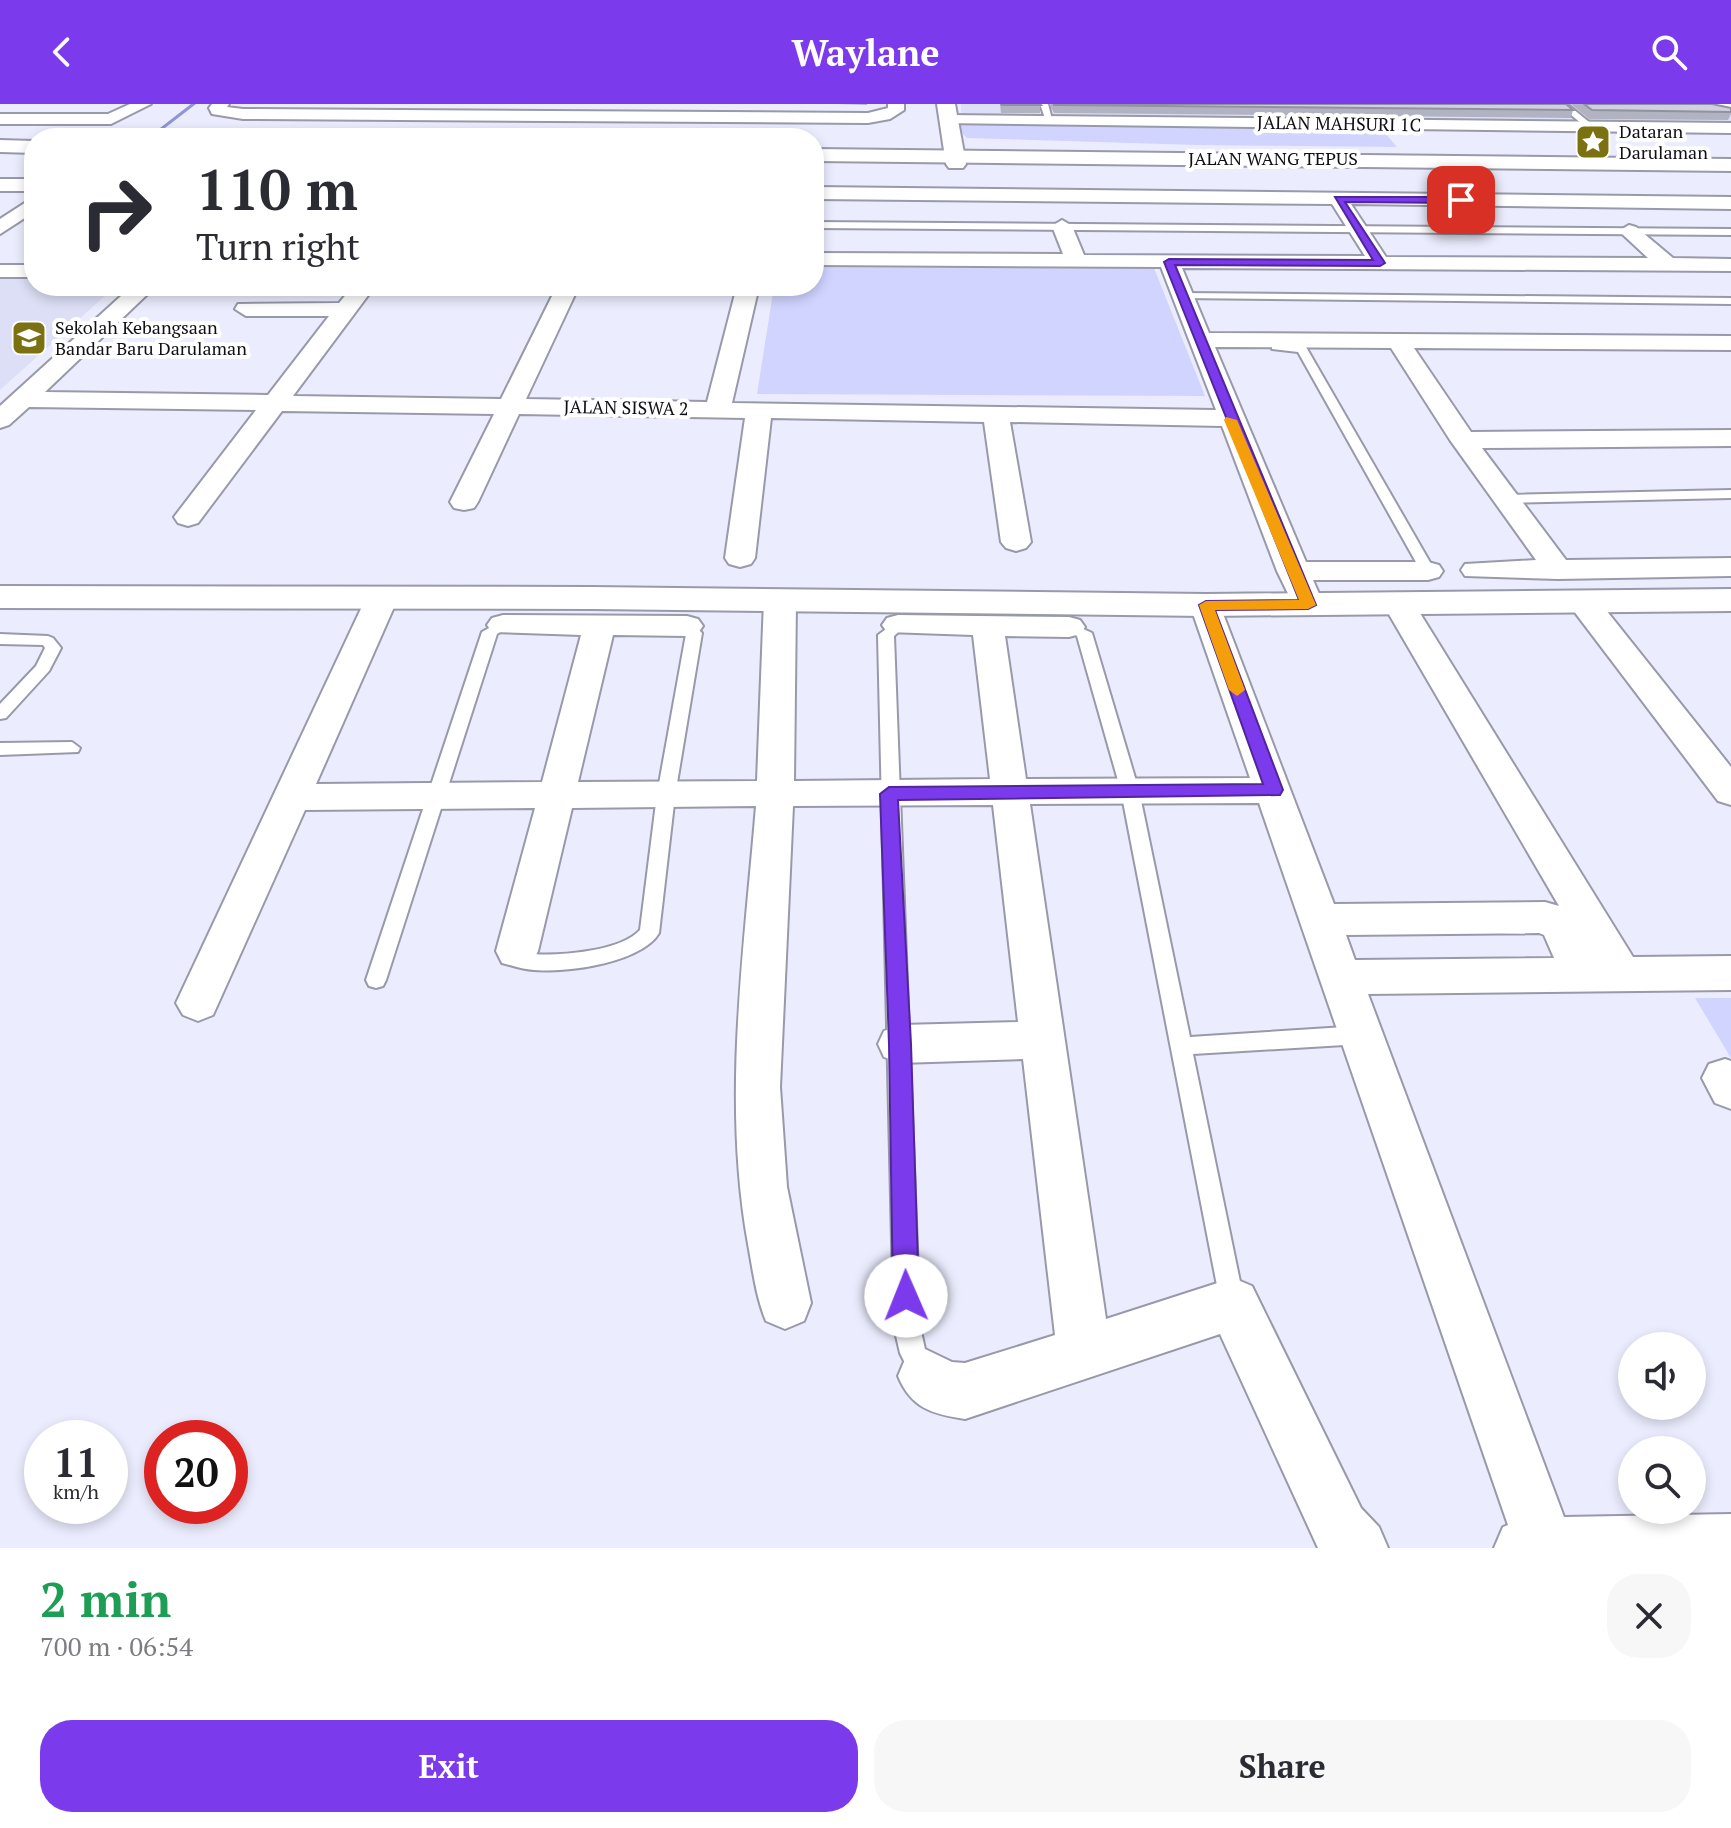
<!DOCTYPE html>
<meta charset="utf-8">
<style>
body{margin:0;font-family:"PT Serif",serif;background:#f7f7f7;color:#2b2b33;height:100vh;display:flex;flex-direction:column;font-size:30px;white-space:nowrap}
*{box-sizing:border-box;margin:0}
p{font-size:26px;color:#7c7c81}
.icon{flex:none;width:44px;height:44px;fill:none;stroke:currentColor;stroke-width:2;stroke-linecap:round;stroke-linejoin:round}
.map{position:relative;height:1444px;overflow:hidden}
.drawer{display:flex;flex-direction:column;background:#fff;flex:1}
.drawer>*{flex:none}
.hud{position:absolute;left:24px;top:24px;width:800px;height:168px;border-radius:32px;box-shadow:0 4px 12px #0003;background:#fff;color:#2b2b33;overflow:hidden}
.buttons{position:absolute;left:1618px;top:1228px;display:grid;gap:16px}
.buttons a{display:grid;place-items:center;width:88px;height:88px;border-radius:50%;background:#fff;box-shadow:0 4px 12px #0003;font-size:40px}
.speed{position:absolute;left:24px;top:1316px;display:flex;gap:16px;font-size:40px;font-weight:700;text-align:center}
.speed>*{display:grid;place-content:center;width:104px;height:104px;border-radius:50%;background:#fff;box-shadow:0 4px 12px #0003;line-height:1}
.speed small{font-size:20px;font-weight:400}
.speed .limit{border:12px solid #d22;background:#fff;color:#111}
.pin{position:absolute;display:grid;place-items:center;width:68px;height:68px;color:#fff;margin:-34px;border-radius:16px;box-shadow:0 4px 12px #0006}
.me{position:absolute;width:88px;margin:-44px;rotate:359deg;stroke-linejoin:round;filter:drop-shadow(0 0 6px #0008)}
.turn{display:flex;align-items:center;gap:28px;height:168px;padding:0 40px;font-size:36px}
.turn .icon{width:104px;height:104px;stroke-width:2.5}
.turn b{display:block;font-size:56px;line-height:68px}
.round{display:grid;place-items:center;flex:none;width:84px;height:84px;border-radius:32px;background:#f7f7f7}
.overview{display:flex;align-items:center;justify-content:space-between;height:136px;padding:0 40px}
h1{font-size:48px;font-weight:700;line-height:60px;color:#1e9e55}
.action{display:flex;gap:16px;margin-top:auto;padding:16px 40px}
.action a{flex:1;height:92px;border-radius:32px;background:#7c3aed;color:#fff;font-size:32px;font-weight:700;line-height:92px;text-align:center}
.action a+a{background:#f7f7f7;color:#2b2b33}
header{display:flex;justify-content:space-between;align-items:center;height:104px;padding:0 40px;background:#7c3aed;color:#fff;font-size:36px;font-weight:700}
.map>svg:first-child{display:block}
</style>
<header><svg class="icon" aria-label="back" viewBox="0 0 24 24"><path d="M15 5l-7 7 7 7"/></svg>Waylane<svg class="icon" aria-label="search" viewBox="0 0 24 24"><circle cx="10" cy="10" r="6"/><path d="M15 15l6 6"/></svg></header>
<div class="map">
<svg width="1731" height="1444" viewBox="0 0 1731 1444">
<rect width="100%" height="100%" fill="#ebedfe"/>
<path fill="#dddff6" d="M961,0H1731V28L962,20Z
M0,172H34V182H116L0,286Z"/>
<path fill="#d1d4ff" d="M962,20L1368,24L1385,29L1397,43L1196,41L967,34L958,25Z
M814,163L1154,164L1205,292L757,290L774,182H814Z
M1695,894H1731V954Z"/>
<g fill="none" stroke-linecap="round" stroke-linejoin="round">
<path fill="#9193d7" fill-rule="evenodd" d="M191,0H196L152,34H147Z"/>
<defs>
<path id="service" d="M1040,0H1048L1053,19L1046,17Z
M1558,0H1567L1595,23L1588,25Z
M1692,0H1731V3L1696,2Z
M814,118L1731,125V131L814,124Z
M1181,189L1731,194V200L1177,194L1176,192Z
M1272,241L1306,243L1435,467L1433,470L1428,471L1421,467L1298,248L1272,245Z
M1731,386V394L1505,399L1498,395L1505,391Z
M503,516L511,521L497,530L386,876L383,882L376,884L369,882L366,876L482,528Z
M898,516L906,521L894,532L920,1223L925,1245L938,1272L934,1281L925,1285L916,1281L900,1249L894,1223L878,531Z
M687,517L692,519L702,529L675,691L659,829C641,861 549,873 517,863L507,847L510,842C520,838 524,841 530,850C558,852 620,848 640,826L657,691L686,530L679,522Z
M1069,518L1092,529L1139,687L1190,933L1361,922L1368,925L1372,931L1368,937L1361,940L1193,950L1244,1197L1241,1206L1232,1209L1223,1206L1220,1197L1121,687L1077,532L1061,523Z
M0,530L48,532L53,534L61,544L49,567L6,614L0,615V600L36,562L45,544L43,541L0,540Z
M72,638L80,644L78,648L0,651V639Z"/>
<path id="minor" d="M130,0H151L111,20H0V10H108Z
M212,0H229L227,3L243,5L868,9L888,4V0H904V6L890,15L868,19L243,15L212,10L209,4Z
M947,11L1731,19V29L941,19V13Z
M0,75H34V87H0Z
M814,83L1731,93V105L1351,100L1386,153L1648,154L1619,127L1629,121L1636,123L1673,154L1731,155V167L1182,164L1209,229L1731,232V246L1414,244L1471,328L1731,326V342L1482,344L1566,456L1731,454V472L1558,475L1465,472L1461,466L1465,460L1536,456L1450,336L1391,244L1215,243L1306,458H1428L1439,461L1443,467L1439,473L1428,476H1313L1324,501L1319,508L1308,510L1297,508L1277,467L1222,322L1010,318L1031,438L1026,444L1016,447L1006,444L1001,438L984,318L771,314L755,454L751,460L740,463L729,460L725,454L745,314L519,310L478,398L474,404L464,406L454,404L450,398L494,310L282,307L198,419L188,422L178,419L174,413L256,306L29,303L9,321L0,324V302L132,182H156L45,288L268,291L329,212H246L235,205L238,200L339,199L353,182H375L293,292L501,295L557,182H579L526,295L707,298L737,182H759L732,299L1216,306L1161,163L814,161V149L1063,150L1052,122L1062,116L1072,122L1084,151L1365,152L1332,100L814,95Z
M34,93V108L0,130V115Z
M0,161H34V173H0Z
M382,485L393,487L398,494L316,680L542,678L581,531L492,528L487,521L492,514L503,511L687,512L698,515L703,522L698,529L687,532L613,531L578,678L757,677L764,496L769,489L780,487L791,489L796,496L794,677L990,675L973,531L887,528L882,521L887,514L898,511L1069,513L1080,516L1085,523L1080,530L1069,533L1005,532L1026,675L1250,674L1190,501L1195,494L1206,492L1217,494L1334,800L1545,798L1559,802L1383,500L1388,493L1399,491L1410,493L1633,853L1731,852V886L1368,890L1564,1413L1731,1410V1444H1494L1503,1423L1508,1421L1259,699L1030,700L1106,1215L1233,1174L1252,1182L1361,1404L1379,1423L1388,1444H1318L1220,1230L965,1315C932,1310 911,1304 898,1272L906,1253L925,1245L952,1258L965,1259L1055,1231L1023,955L900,959L884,953L878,940L884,927L900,921L1018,918L993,701L793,702L780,983L787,1083L811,1199L804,1217L785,1225L766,1217C756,1193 753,1167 748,1140C722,996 744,848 756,702L572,704L538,847L532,859L517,863L502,859L496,847L535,704L305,706L213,911L198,917L183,911L176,899L366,494L371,487ZM1539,829L1544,831L1554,854L1355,856L1346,831Z
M1583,489L1594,491L1731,663V701L1718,697L1567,498L1572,491Z
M1725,955L1731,957V1005L1715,999L1702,974L1709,960Z"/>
<path id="tertiary" d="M937,0H955L966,60L963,64H949L946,60Z
M0,482L591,483L1206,490L1731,485V507L1206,512L591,505L0,504Z"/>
<path id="secondary" d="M0,36L34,37V49L0,48Z
M814,45L1731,55V67L814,57Z"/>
</defs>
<use href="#service" stroke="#9899a9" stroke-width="4"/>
<use href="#minor" stroke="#9899a9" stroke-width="4"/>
<use href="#tertiary" stroke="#9899a9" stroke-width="4"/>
<use href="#secondary" stroke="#9899a9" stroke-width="4"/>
<use href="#service" fill="#fff" fill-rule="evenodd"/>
<use href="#minor" fill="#fff" fill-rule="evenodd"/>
<use href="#tertiary" fill="#fff" fill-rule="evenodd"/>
<use href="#secondary" fill="#fff" fill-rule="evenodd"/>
</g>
<path fill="#b2b3c2" d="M837,0H867V1Z
M1000,0H1040V9H1001Z
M1049,0H1566L1573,6L1571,14L1054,9Z
M1571,0H1712L1731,8V10L1728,16L1589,15Z"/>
<path fill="#cfd0e1" stroke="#91929e" stroke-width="2" d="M1001,0H1040L1041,1H1002Z
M1054,0H1566L1573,6L1054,1Z
M1584,0H1712L1731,4V8L1592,6Z"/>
<path fill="#7c3aed" stroke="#51269a" stroke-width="2" d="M1335,93H1461L1466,96L1461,99L1345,98L1385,159L1380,162L1175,161L1316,501L1308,505L1215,506L1283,686L1280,691L898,696L911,940L919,1192L915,1200L906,1204L897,1200L893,1192L889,940L880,690L889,683L1263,680L1199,501L1206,497L1299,496L1164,158L1169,155L1373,156Z"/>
<path fill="#f59e0b" d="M1226,313L1237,316L1316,501L1308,505L1215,506L1245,586L1237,592L1229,586L1199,501L1206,497L1299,496L1224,316Z"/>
<defs>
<symbol id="sight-square" viewBox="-11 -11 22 22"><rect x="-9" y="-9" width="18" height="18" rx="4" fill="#7c7110" stroke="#fff"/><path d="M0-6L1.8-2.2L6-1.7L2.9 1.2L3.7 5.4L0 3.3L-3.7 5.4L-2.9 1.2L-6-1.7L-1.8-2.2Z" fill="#fff"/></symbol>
<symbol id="school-square" viewBox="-11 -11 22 22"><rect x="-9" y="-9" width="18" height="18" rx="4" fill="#7c7110" stroke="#fff"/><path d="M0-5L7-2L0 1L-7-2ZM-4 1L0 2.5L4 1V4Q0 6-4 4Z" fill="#fff"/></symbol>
</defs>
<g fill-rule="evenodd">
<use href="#sight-square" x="1573" y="18" width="40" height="40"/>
<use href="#school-square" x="9" y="214" width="40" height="40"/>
</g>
<g text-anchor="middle" stroke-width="8" stroke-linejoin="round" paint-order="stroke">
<g font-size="18" fill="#0f0f15" stroke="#fff">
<text transform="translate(1339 20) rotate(1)" y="6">JALAN MAHSURI 1C</text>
<text x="1273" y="61">JALAN WANG TEPUS</text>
<text transform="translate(626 304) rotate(1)" y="6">JALAN SISWA 2</text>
</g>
<g font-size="18" fill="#0f0f15" stroke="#fff" text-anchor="start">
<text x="1619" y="34">Dataran<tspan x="1619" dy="21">Darulaman</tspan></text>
<text x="55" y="230">Sekolah Kebangsaan<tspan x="55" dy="21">Bandar Baru Darulaman</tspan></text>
</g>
</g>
</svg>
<div class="buttons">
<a><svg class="icon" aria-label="sound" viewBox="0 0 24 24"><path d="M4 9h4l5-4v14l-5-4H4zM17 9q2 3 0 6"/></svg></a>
<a><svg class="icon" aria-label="search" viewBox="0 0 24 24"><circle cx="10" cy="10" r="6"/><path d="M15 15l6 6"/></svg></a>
</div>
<div class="speed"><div>11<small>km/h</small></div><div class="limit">20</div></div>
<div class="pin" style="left:1461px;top:96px;background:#d93025"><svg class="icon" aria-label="arrive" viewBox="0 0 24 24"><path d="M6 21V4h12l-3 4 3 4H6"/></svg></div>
<svg class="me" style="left:906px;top:1192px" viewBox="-20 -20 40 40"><circle r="19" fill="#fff"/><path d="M0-13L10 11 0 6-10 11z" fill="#7c3aed"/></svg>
<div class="hud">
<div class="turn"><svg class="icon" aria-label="right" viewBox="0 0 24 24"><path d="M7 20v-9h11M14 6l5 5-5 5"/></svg><div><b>110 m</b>Turn right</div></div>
</div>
</div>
<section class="drawer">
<div class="overview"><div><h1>2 min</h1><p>700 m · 06:54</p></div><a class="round"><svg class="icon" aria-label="close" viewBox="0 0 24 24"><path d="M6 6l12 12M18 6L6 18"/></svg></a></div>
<div class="action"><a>Exit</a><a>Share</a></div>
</section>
